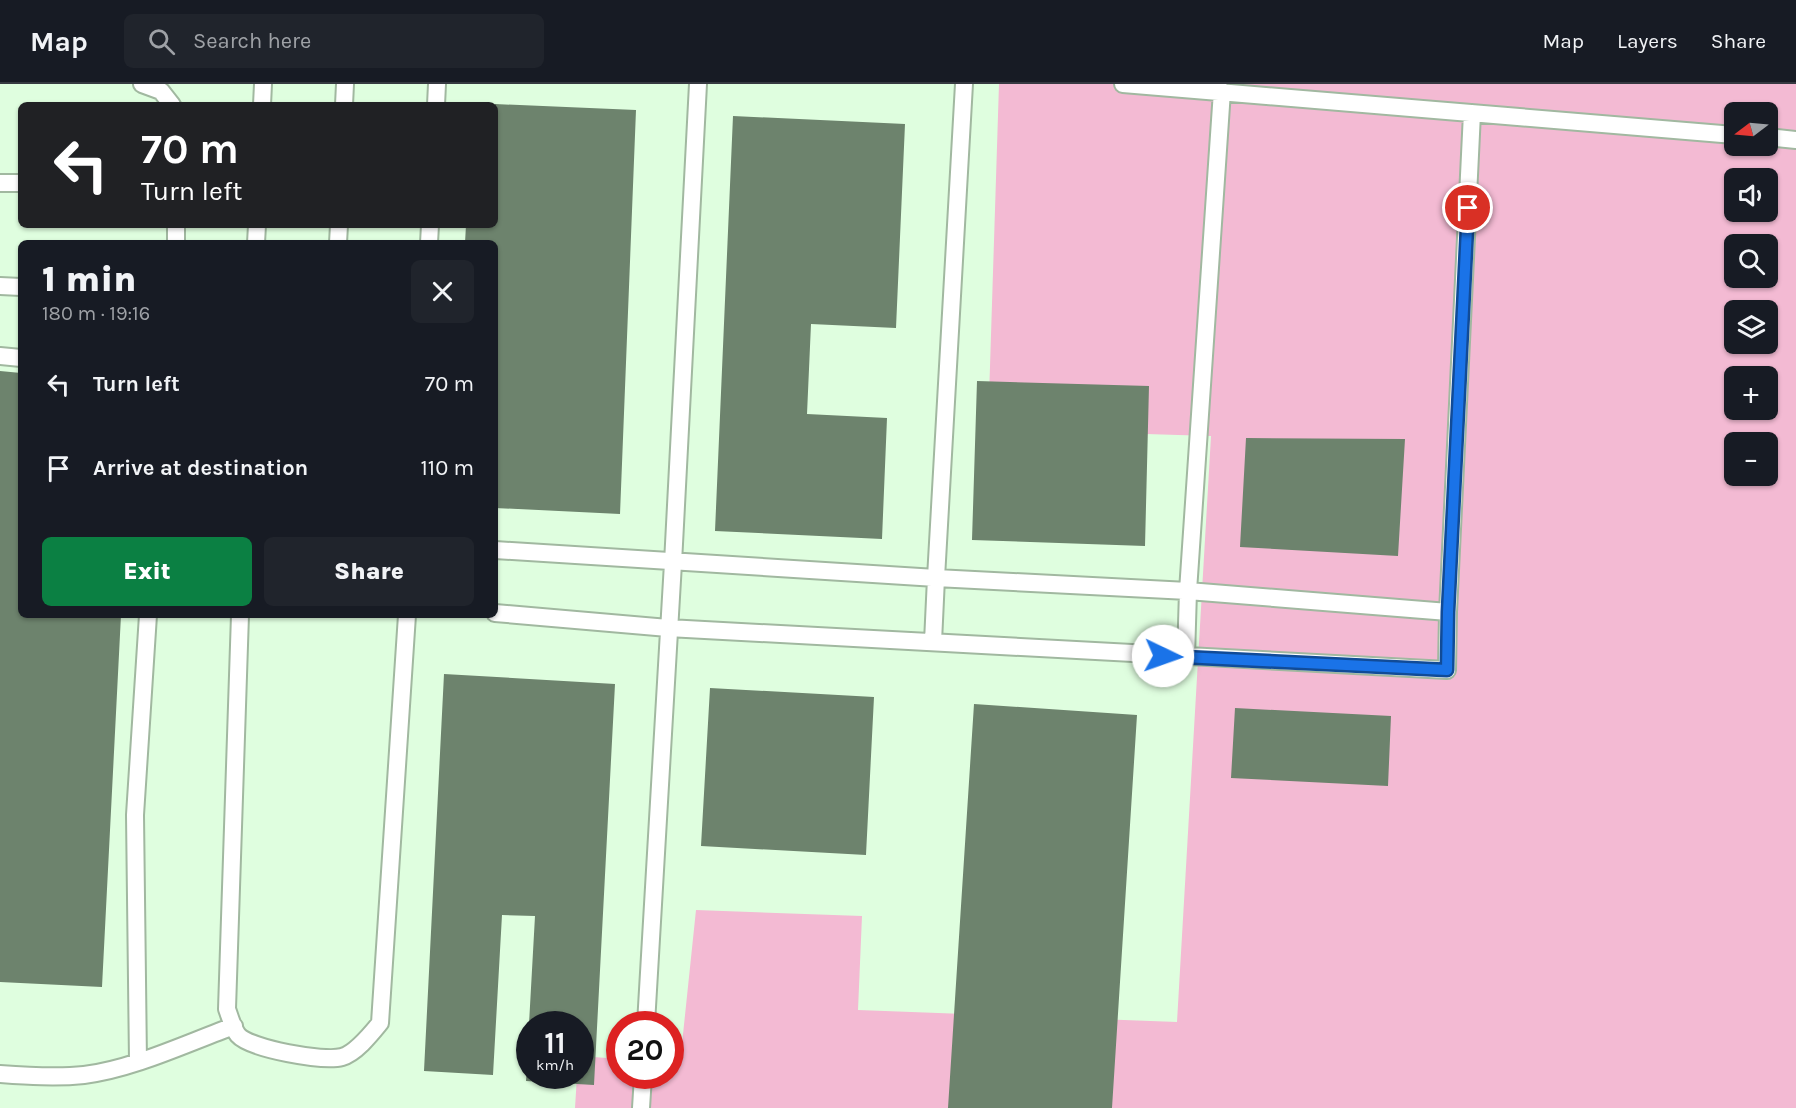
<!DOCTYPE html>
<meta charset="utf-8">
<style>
body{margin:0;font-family:Karla,sans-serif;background:#20242c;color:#f1f3f6;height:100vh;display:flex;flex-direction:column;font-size:22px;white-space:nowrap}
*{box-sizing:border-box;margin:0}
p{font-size:20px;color:#9ea1a6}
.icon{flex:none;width:33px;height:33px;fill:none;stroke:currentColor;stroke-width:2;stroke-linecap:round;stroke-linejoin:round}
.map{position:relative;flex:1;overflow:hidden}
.details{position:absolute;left:18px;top:156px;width:480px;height:378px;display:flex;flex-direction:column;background:#171b24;border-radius:9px;box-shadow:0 2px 4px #0004}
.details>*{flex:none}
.banner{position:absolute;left:18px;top:18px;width:480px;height:126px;border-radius:9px;box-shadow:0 2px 4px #0004;background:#202124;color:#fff;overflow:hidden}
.needle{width:39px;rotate:254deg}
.buttons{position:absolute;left:1724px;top:18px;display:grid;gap:12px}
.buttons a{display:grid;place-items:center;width:54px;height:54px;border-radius:9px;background:#171b24;box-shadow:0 2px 4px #0004;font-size:30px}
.speed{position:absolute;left:516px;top:927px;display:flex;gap:12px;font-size:30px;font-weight:700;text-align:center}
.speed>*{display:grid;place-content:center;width:78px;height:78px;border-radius:50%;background:#171b24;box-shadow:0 2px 4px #0004;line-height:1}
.speed small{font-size:15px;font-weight:400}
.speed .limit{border:9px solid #d22;background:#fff;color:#111}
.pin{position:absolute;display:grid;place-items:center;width:51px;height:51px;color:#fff;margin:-26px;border:3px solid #fff;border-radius:50%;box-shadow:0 2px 6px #0007}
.me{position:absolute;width:66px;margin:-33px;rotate:93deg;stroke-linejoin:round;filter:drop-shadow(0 0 4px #0008)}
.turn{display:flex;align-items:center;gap:21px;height:126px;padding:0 24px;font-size:27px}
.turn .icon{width:78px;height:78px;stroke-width:2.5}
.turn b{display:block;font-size:42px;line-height:51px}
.round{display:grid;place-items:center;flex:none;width:63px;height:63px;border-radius:9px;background:#20242c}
.overview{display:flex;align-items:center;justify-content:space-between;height:102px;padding:0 24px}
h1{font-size:36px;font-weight:800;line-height:45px}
.cta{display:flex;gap:12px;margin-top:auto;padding:12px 24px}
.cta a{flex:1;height:69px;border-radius:9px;background:#0b8043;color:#fff;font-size:24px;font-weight:800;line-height:69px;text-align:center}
.cta a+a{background:#20242c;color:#f1f3f6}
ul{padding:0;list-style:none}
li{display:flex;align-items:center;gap:18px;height:84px;padding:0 24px}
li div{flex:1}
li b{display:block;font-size:22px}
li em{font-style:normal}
header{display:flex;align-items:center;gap:36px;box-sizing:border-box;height:84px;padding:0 30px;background:#171b24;border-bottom:2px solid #363941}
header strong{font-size:28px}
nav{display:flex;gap:33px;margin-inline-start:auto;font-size:21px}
.search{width:420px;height:54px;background:#20242c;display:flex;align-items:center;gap:15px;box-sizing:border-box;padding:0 21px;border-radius:9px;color:#9ea1a6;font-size:22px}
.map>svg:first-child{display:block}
</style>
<header>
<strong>Map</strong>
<div class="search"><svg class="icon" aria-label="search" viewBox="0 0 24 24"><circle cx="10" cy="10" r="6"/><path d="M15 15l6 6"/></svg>Search here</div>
<nav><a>Map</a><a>Layers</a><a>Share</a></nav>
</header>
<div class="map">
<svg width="1796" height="1024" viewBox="0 0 1796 1024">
<rect width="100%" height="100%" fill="#f4fef4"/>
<path fill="#dffedf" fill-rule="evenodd" d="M0,0H1796V1024H0ZM21,21H495V141H21ZM1734,28H1767V62H1734ZM1734,94H1767V128H1734ZM21,159H495V531H21ZM1734,160H1767V194H1734ZM1734,226H1767V260H1734ZM1734,292H1767V326H1734ZM1734,358H1767V392H1734ZM530,940H580V992H530ZM620,940H670V992H620Z"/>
<path fill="#f3bad3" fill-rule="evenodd" d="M999,0H1796V1024H575L577,992H580L581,972L619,975L620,992H670L671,978L680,979L696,826L862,832L858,926L1177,938L1211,352L988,345ZM1734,28H1767V62H1734ZM1734,94H1767V128H1734ZM1734,160H1767V194H1734ZM1734,226H1767V260H1734ZM1734,292H1767V326H1734ZM1734,358H1767V392H1734Z"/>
<path fill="#6d836d" d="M495,20L636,26L620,430L495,424V159H465L466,141H495Z
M733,32L905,40L896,244L811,240L807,330L887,334L882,455L715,447Z
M0,287L21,289V531H121L102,903L0,898Z
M977,297L1149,302L1145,462L972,456Z
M1246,354L1405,355L1398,472L1240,463Z
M444,590L615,600L594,1001L526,997L528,966H530V992H580V940H529L535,832L502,831L493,991L424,987Z
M710,604L874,613L866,771L701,762Z
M974,620L1137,631L1112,1024H948Z
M1235,624L1391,632L1388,702L1231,694Z"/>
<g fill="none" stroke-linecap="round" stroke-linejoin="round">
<defs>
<path id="lane" d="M142,0L161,7L172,21
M1123,0L1734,51
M262,21L263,0
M344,21L345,0
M436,21L437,0
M1767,53L1796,56
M0,99H21
M176,159V141
M256,159L257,141
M338,159L339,141
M429,159L430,141
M0,202L21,203
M0,272L21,274
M495,466L936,494L964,0
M1448,528L1472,29
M495,529L668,544L1447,586L1448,528L1188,507L936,494L933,558
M240,531L227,925C230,933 233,945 238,951C250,965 324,978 342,973C356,969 371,950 380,939L407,531
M1186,573L1188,507L1222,7
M646,940L673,479L698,0
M138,978L135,731L148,531
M0,990C27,992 56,994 84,991C133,985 187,959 234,942
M641,1024L643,992"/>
</defs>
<use href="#lane" stroke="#a1b8a0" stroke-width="20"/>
<use href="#lane" stroke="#fff" stroke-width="16"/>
</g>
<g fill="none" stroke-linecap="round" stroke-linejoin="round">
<defs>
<path id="route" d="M1163,572L1447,586L1448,528L1468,124"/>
</defs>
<use href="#route" stroke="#114b97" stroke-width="15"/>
<use href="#route" stroke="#1a73e8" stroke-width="10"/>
</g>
</svg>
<div class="buttons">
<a><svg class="needle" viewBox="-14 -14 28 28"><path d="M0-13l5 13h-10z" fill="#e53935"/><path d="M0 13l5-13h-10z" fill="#9ea1a6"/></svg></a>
<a><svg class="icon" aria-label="sound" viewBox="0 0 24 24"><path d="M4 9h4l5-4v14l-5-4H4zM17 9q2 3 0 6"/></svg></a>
<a><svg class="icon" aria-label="search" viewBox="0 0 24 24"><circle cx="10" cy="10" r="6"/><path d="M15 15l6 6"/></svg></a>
<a><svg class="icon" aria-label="layers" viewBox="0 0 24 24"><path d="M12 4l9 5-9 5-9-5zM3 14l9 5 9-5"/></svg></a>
<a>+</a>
<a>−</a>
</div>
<div class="speed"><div>11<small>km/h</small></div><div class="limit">20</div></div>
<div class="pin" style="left:1468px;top:124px;background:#d93025"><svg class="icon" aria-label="arrive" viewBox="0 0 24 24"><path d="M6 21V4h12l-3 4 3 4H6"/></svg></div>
<svg class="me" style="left:1163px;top:572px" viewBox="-20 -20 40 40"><circle r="19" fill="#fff"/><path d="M0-13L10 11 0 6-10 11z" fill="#1a73e8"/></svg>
<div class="banner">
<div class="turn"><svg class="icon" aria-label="left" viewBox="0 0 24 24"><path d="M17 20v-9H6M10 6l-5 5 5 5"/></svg><div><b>70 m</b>Turn left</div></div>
</div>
<section class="details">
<div class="overview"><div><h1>1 min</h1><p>180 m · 19:16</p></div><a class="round"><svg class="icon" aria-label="close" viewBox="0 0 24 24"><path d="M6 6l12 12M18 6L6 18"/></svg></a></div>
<ul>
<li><svg class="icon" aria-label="left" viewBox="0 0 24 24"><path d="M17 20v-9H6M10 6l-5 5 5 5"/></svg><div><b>Turn left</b></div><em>70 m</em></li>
<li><svg class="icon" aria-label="arrive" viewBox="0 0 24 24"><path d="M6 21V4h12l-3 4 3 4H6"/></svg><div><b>Arrive at destination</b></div><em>110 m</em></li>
</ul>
<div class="cta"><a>Exit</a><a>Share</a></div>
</section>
</div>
